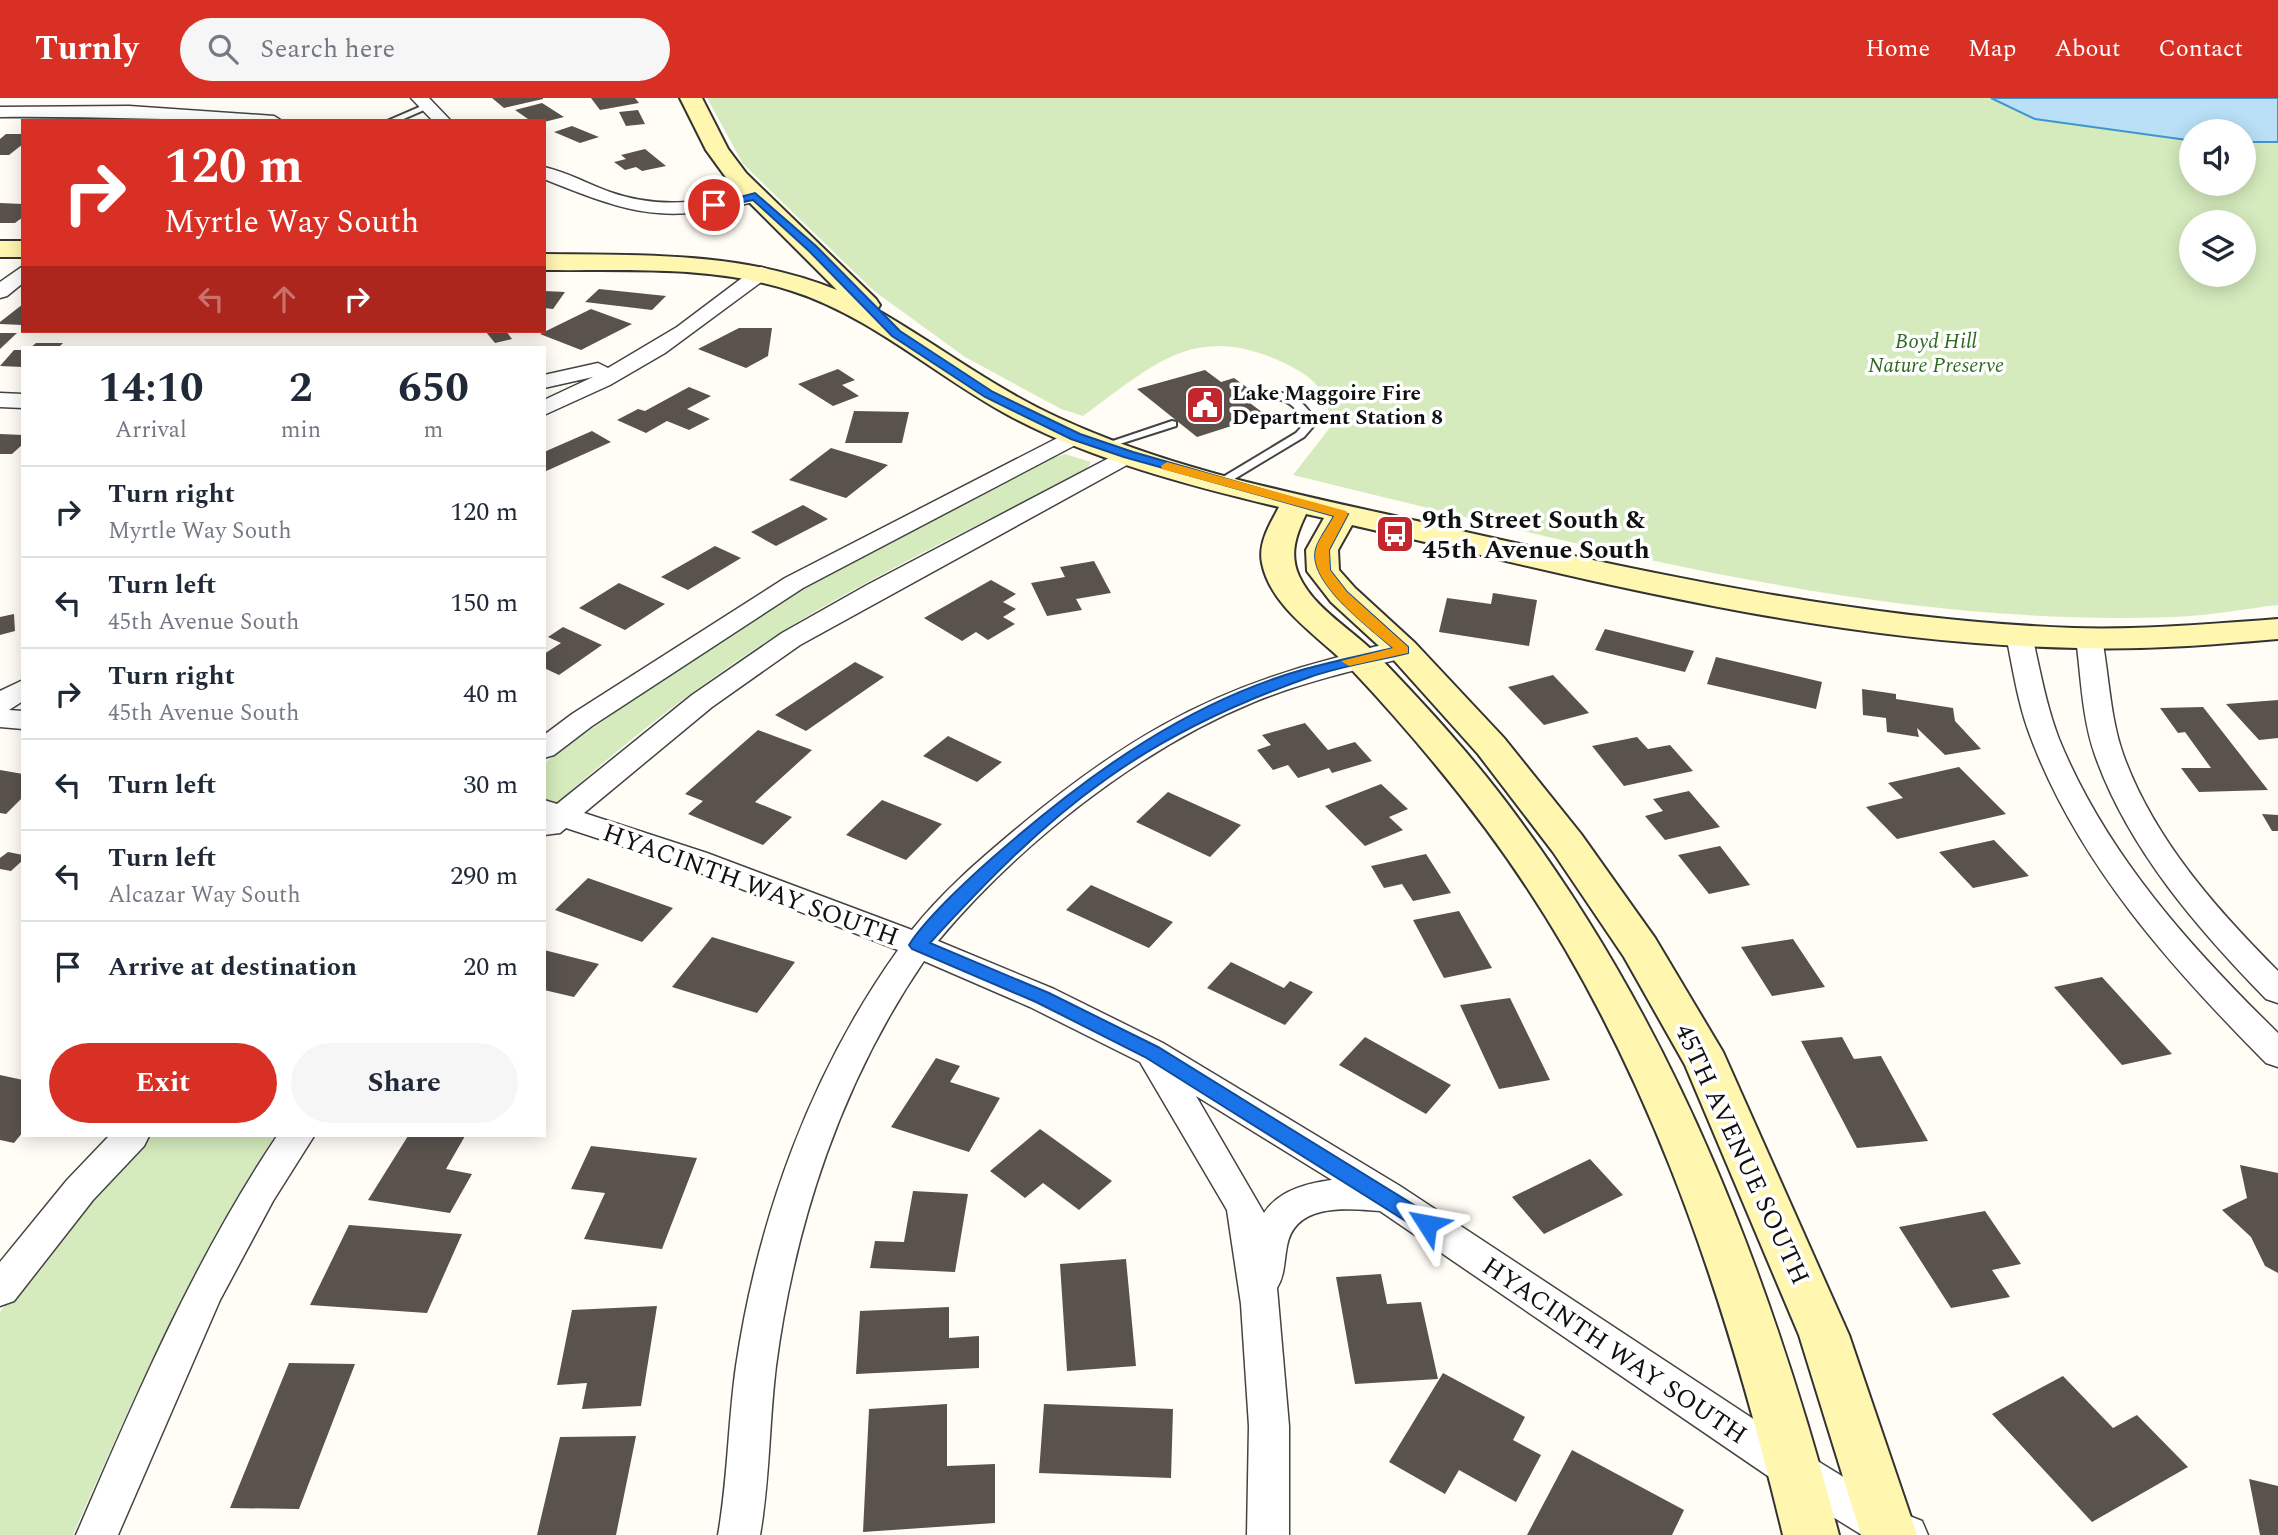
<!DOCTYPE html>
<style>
body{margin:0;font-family:Spectral,serif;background:#f6f6f7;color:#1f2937;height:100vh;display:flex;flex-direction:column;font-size:26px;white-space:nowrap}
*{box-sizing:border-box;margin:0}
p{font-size:23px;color:#747a83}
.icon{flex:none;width:38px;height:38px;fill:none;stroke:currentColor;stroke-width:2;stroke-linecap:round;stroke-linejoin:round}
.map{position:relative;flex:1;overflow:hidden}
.drawer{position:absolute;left:21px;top:248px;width:525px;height:791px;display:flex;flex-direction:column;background:#fff;border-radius:0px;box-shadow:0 4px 18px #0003}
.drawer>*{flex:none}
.top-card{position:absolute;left:21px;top:21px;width:525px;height:214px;border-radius:0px;box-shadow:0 4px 18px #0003;background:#d93025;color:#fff;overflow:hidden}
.tools{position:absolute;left:2179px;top:21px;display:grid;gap:14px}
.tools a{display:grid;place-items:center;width:77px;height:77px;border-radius:50%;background:#fff;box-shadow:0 4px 18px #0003;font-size:35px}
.pin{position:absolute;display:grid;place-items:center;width:60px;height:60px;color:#fff;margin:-30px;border:4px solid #fff;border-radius:50%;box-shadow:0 2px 7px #0007}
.me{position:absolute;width:77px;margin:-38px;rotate:304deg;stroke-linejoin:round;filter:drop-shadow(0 0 5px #0008)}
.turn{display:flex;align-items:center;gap:24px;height:147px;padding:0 28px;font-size:32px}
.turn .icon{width:91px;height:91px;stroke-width:2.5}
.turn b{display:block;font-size:49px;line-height:60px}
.lanes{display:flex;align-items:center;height:66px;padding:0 28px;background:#0003;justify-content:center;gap:35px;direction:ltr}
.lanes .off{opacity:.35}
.eta{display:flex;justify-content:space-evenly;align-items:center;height:119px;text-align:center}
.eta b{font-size:42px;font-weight:700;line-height:49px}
.primary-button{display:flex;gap:14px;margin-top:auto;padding:14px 28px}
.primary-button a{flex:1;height:80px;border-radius:42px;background:#d93025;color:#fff;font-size:28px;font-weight:700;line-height:80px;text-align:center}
.primary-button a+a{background:#f6f6f7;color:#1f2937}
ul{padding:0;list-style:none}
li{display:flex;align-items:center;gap:21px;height:91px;padding:0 28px;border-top:2px solid #e0e1e3}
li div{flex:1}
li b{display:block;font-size:26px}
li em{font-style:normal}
header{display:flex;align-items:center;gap:42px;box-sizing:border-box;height:98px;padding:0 35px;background:#d93025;color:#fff}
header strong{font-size:33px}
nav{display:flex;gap:38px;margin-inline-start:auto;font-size:24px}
.search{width:490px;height:63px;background:#f6f6f7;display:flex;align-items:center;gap:18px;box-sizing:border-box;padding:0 24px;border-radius:38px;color:#747a83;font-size:26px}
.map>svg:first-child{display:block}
</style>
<header>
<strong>Turnly</strong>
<div class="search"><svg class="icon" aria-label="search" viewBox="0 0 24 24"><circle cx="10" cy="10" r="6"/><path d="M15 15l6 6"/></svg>Search here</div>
<nav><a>Home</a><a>Map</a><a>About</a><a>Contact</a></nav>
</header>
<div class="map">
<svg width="2278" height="1437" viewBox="0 0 2278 1437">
<rect width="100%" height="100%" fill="#fffdf5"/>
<path fill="#d5ebbd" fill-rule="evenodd" d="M707,0H1991L2035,21L2191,43V86H2244V44H2278V507C2243,511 2208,518 2173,519C1876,530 1580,446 1293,377L1332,327C1325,290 1317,281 1282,264C1194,223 1152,268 1083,318L1061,311L965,259L874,193L743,66ZM2191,124H2244V177H2191Z
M1065,356L1091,364L1087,371C969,433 844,489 734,565C667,611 604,662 544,717V665C626,606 708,548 795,496C878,446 966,403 1053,360Z
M149,1038H275C192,1165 134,1299 73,1437H0V1214L50,1149Z"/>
<path fill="#b9e0f7" stroke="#3f96cf" stroke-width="2" d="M1991,0H2278V44H2244V33H2191V43L2187,42L2035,21Z"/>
<path fill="#5a524d" d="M492,0H543V1L504,10Z
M591,0H635L639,5L600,12Z
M542,5L564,19L544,24L531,23L515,12Z
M638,12L645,26L626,28L619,14Z
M572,28L599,39L580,45L554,34Z
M6,36H23V46L9,57H0V41Z
M645,51L666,68L642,73L636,69L625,72L614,64L626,61L621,57Z
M0,105L23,106V119L15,125H0Z
M599,191L666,198L652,212L585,204Z
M544,193L565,194L553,211L544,210Z
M23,206V227L0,226V224Z
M591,211L632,226L581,252L540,236Z
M739,230H772L768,258L746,270L698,251Z
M506,233L512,241L495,245L486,234Z
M0,235H17L0,251Z
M36,245H63L58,250H30Z
M14,252H23V269L0,268Z
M838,271L855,282L842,287L859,298L833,308L798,286Z
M1205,272L1221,284L1234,280L1252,293L1239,297L1266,317L1197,339L1137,291Z
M689,289L711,298L687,311L710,321L689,332L667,323L646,335L617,322L638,311L645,313Z
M854,313L909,314L902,345H845Z
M592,333L611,344L544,374V354Z
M0,336L23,337V346L12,356H0Z
M831,350L888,367L846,400L789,382Z
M803,407L828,421L776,448L751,434Z
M715,448L741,460L688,492L661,479Z
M1094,463L1111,495L1076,501L1082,512L1047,518L1031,485L1065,479L1060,469Z
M991,482L1016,496L1003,504L1016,511L1003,519L1015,526L988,542L976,534L962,543L924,520Z
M619,485L665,506L625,532L579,510Z
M1493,495L1537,502L1529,548L1439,534L1447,500L1491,506Z
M14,516L15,533L0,537V519Z
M563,529L602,547L559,577L544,570V556L561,545L548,539Z
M1605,531L1694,553L1685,574L1595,552Z
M1716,559L1822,584L1816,611L1707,586Z
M855,564L884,579L806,633L775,617Z
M1553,577L1589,615L1544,627L1508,589Z
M1862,591L1896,596V601L1953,610L1955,623L1981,651L1945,657L1917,630L1919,639L1887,634L1886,620L1863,617Z
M2278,602V640L2259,642L2226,606Z
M2203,609L2268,692L2199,694L2181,670H2211L2185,634L2178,635L2160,610Z
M1305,625L1328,652L1355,644L1372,663L1332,675L1329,670L1298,680L1288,667L1273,672L1257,652L1271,647L1262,637Z
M758,632L812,652L755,704L792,719L763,747L688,716L703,703L685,696Z
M948,638L1002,664L977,684L923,658Z
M1637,639L1648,651L1670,647L1693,673L1624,688L1592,648Z
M1959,669L2006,716L1897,741L1866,709L1903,700L1888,685Z
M0,672L23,676V699L6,716L0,715Z
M1381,686L1408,711L1389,719L1403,732L1365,748L1325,708Z
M1689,693L1720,729L1665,742L1645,718L1663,713L1653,701Z
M1168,694L1241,727L1210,759L1136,724Z
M882,702L942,726L906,762L846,737Z
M2262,716L2278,717V733H2272Z
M1994,742L2029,778L1973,790L1939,754Z
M1720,748L1750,787L1709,796L1678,757Z
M8,754L23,757V762L11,773L0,771V760Z
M1426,756L1451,795L1413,803L1402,786L1384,790L1371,768Z
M588,780L673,810L642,844L555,812Z
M1091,787L1173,824L1149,850L1066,812Z
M1459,813L1492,870L1444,880L1413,822Z
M712,839L795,864L757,915L672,889Z
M1793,841L1825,889L1772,898L1741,849Z
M544,852L599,866L574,899L544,892Z
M1231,864L1284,890L1290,883L1313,894L1285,927L1207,890Z
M2102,879L2172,956L2122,967L2054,889Z
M1510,900L1550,982L1499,991L1460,907Z
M1365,939L1451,987L1426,1016L1339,967Z
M1842,939L1854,961L1881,958L1928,1043L1857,1050L1801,943Z
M936,960L960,968L950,984L1000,1000L969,1054L891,1029Z
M0,977L23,982V1034L14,1045L0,1042Z
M1040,1031L1112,1083L1079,1112L1043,1085L1025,1100L990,1073Z
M408,1038H465L446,1071L472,1076L450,1115L368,1102Z
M591,1048L697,1060L662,1151L584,1141L605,1095L571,1091Z
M1590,1061L1623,1097L1544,1136L1512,1099Z
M2240,1067L2278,1075V1175L2265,1168L2251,1139L2222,1112L2247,1100Z
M913,1093L968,1096L955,1174L870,1170L875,1143L904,1144Z
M1985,1113L2021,1166L1992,1172L2010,1199L1951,1210L1899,1129Z
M349,1127L462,1136L427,1215L310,1207Z
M1126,1161L1136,1268L1067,1273L1060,1166Z
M1381,1176L1387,1206L1421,1204L1438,1281L1355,1286L1336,1179Z
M657,1208L641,1308L582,1311L587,1285L557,1287L572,1212Z
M949,1209V1240L979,1238V1270L856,1276L860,1213Z
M289,1265L355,1266L299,1411L230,1410Z
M1443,1275L1525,1319L1513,1342L1541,1357L1516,1404L1459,1372L1445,1396L1389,1364Z
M2063,1278L2113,1330L2137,1317L2188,1369L2092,1424L1992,1316Z
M947,1306V1368L995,1366V1425L863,1434L869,1311Z
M1044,1306L1173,1311L1171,1380L1039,1375Z
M636,1338L616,1437H537L560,1339Z
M1572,1352L1684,1412L1672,1437H1527Z
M2249,1381L2278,1388V1437H2260Z"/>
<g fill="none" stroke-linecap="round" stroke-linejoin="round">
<defs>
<path id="lane" d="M424,7L431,9L399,23H387Z
M1276,294C1297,296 1306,308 1317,324L1304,339L1226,386H1218V382L1296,335L1306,324C1296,310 1287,299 1268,301C1261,302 1258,304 1252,300L1257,297Z
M1172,323L1176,324V328L1107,350L1103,351L1098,348Z"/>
<path id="street" d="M411,0H429L451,23H433Z
M129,8L274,18L282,23C188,23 94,18 0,19V9Z
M544,69C567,74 588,86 610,94C661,112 704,104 755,92L764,98L762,102C664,126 636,118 544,81Z
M23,168V185L7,198L0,200V184Z
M761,169L768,171L771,175L768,179L665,255L610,287L544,317V302L593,279L544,290V277L598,265L608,270L677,229L754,171Z
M0,295L23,296V310L0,309Z
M1075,331L1086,338L1083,343L803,490L592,628L554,657L544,660V637L572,616L785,480Z
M1128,350L1136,352L1140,357L1136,362L800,547L712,609L584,715L707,755L912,832C941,795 978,763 1015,732C1118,646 1203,594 1335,560C1358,554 1389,541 1412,546L1416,552L1412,558C1359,571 1306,583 1254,604C1139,651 1018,747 938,843L1054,891L1163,945L1400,1088L1811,1359L1902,1415L1922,1423L1928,1437H1862L1781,1387L1380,1113C1348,1111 1295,1104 1287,1148C1284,1163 1285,1177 1277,1190L1289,1328V1437H1247L1249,1328L1241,1206L1227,1112L1140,964L1030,909L924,863C842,983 795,1124 776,1268C769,1324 770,1381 760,1437H718C728,1381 728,1324 736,1268C758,1120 811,974 898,852L685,769L566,730L560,735L544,737V702L557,706L692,597L782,535L867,487ZM1196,998L1332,1082C1307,1085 1278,1093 1264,1115Z
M2019,529L2028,531L2032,537C2040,572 2046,607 2059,641C2106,756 2190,849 2278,935V969L2266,965C2172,870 2079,767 2031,640C2018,607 2013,571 2006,537L2010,531Z
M2089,532L2098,534L2102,540C2109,578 2110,619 2123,656C2153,740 2216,811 2278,873V905L2266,901C2198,831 2128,751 2095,657C2082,620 2081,578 2076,540L2080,534Z
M23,582V603L9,612L23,613V631L0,629V593Z
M109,1038H149L144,1048L93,1102L14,1203L0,1208V1164L67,1082Z
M277,1038H314L273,1103L220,1202L118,1437H76C135,1300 194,1162 277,1038Z"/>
<path id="secondary" d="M680,0H702L728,51L746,75L876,201L880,207L877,212C938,247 995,291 1059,320C1178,375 1312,399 1439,428C1648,475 1858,522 2073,530C2142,532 2210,526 2278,521V541C2211,547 2144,552 2077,550C1832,546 1589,482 1352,427L1338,452L1339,472L1355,490L1415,545L1504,640L1581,736L1655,840L1723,954L1849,1237L1917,1437H1861L1799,1237L1685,967L1624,859L1553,754L1478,656L1391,559L1331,504L1307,473L1306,452L1324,420L1306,416C1296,437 1289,456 1299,478C1314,511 1353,532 1378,558C1427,609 1476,662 1518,720C1679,937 1770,1178 1839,1437H1783C1723,1188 1641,939 1486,731C1445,676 1399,622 1352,572C1322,540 1271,511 1262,465C1258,445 1270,426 1279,409C1187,387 1092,362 1008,317C936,278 871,218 792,193C713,167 627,173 544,172V156C644,157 744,154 837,192L730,85L706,52Z
M0,143H23V159H0Z"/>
</defs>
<use href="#lane" stroke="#444" stroke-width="4"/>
<use href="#street" stroke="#444" stroke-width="3"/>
<use href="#secondary" stroke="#333" stroke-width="4"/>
<use href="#lane" fill="#fff" fill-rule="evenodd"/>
<use href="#street" fill="#fff" fill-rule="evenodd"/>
<use href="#secondary" fill="#fff6b0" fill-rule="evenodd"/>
</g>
<path fill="#1a73e8" stroke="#114b97" stroke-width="2" d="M755,95L816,148L900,233L993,294L1080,336L1133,354L1348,416L1329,452L1330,472L1347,494L1408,549V555C1376,563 1341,568 1310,579C1239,604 1167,637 1105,682C1040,728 984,786 930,845L1049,895L1158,949L1435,1120L1437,1126L1435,1132H1420L1145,959L1036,904L912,851L909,847C927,818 979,771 1006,748C1094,672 1191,603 1305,571C1334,563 1364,557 1393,550C1371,530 1307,484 1316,451C1319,440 1329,428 1334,418L1124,359L1071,341L985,299L892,238L809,153L753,102L714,110L709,107Z"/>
<path fill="#f59e0b" d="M1167,364L1346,413L1348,416L1329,452L1330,472L1347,494L1408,549V555L1349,568L1341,563L1393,550C1370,530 1307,484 1316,451C1319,440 1329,428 1334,418L1162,371L1161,368Z"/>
<defs>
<symbol id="civic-square" viewBox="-11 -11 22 22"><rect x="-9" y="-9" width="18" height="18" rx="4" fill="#c4262e" stroke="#fff"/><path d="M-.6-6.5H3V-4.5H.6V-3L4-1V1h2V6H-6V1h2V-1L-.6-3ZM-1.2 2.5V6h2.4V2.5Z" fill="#fff"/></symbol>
<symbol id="bus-square" viewBox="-11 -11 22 22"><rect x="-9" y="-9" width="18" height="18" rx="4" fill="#c4262e" stroke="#fff"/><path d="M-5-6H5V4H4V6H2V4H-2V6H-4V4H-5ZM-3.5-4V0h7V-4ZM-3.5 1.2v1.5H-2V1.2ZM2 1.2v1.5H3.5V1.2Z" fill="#fff"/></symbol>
</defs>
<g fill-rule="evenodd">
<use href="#civic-square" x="1183" y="285" width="44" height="44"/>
<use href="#bus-square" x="1373" y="414" width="44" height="44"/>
</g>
<g text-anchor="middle" stroke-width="7" stroke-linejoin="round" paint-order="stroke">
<g font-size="21" font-style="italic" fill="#2f6b1f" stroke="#fff">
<text x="1936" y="250">Boyd Hill<tspan x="1936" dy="24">Nature Preserve</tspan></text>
</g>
<g font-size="21" font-weight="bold" fill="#111" stroke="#fff" text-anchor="start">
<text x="1232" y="302">Lake Maggoire Fire<tspan x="1232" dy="24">Department Station 8</tspan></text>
</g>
<g font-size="26" font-weight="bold" fill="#111" stroke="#fff" text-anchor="start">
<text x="1422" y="430">9th Street South &amp;<tspan x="1422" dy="30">45th Avenue South</tspan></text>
</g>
<g font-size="26" fill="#111" stroke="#fff">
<text transform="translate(751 786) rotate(20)" y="9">HYACINTH WAY SOUTH</text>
<text transform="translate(1743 1056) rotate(65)" y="9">45TH AVENUE SOUTH</text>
<text transform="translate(1615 1252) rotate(34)" y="9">HYACINTH WAY SOUTH</text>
</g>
</g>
</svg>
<div class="tools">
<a><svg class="icon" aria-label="sound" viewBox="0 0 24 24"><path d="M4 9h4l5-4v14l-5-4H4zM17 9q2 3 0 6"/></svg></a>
<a><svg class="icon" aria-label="layers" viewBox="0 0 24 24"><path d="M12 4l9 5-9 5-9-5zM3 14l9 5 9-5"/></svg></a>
</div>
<div class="pin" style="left:714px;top:107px;background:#d93025"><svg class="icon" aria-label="arrive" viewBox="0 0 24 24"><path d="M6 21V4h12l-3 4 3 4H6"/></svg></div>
<svg class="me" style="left:1427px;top:1126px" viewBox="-20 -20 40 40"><path d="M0-17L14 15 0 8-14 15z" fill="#1a73e8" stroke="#fff" stroke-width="4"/></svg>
<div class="top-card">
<div class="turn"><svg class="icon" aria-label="right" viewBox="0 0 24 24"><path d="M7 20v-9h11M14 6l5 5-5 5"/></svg><div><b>120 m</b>Myrtle Way South</div></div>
<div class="lanes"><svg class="icon off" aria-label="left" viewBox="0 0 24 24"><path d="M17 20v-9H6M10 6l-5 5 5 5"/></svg><svg class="icon off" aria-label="ahead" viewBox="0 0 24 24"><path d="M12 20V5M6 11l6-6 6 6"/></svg><svg class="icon" aria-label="right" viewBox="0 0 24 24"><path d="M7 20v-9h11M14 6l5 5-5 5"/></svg></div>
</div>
<section class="drawer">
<div class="eta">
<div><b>14:10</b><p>Arrival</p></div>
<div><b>2</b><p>min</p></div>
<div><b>650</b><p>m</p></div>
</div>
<ul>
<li><svg class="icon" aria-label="right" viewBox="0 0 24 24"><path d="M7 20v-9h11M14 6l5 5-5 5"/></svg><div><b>Turn right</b><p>Myrtle Way South</p></div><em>120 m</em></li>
<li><svg class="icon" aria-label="left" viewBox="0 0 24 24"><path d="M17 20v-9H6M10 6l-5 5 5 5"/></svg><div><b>Turn left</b><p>45th Avenue South</p></div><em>150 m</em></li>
<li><svg class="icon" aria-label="right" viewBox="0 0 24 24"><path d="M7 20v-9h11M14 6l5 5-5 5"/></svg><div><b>Turn right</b><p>45th Avenue South</p></div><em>40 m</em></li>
<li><svg class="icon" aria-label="left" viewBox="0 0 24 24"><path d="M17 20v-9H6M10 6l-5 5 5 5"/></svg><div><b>Turn left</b></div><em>30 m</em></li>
<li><svg class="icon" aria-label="left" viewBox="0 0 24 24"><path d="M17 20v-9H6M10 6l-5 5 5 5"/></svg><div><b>Turn left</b><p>Alcazar Way South</p></div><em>290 m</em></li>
<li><svg class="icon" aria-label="arrive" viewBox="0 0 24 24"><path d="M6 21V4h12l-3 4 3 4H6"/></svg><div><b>Arrive at destination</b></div><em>20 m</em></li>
</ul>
<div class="primary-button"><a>Exit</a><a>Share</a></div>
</section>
</div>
